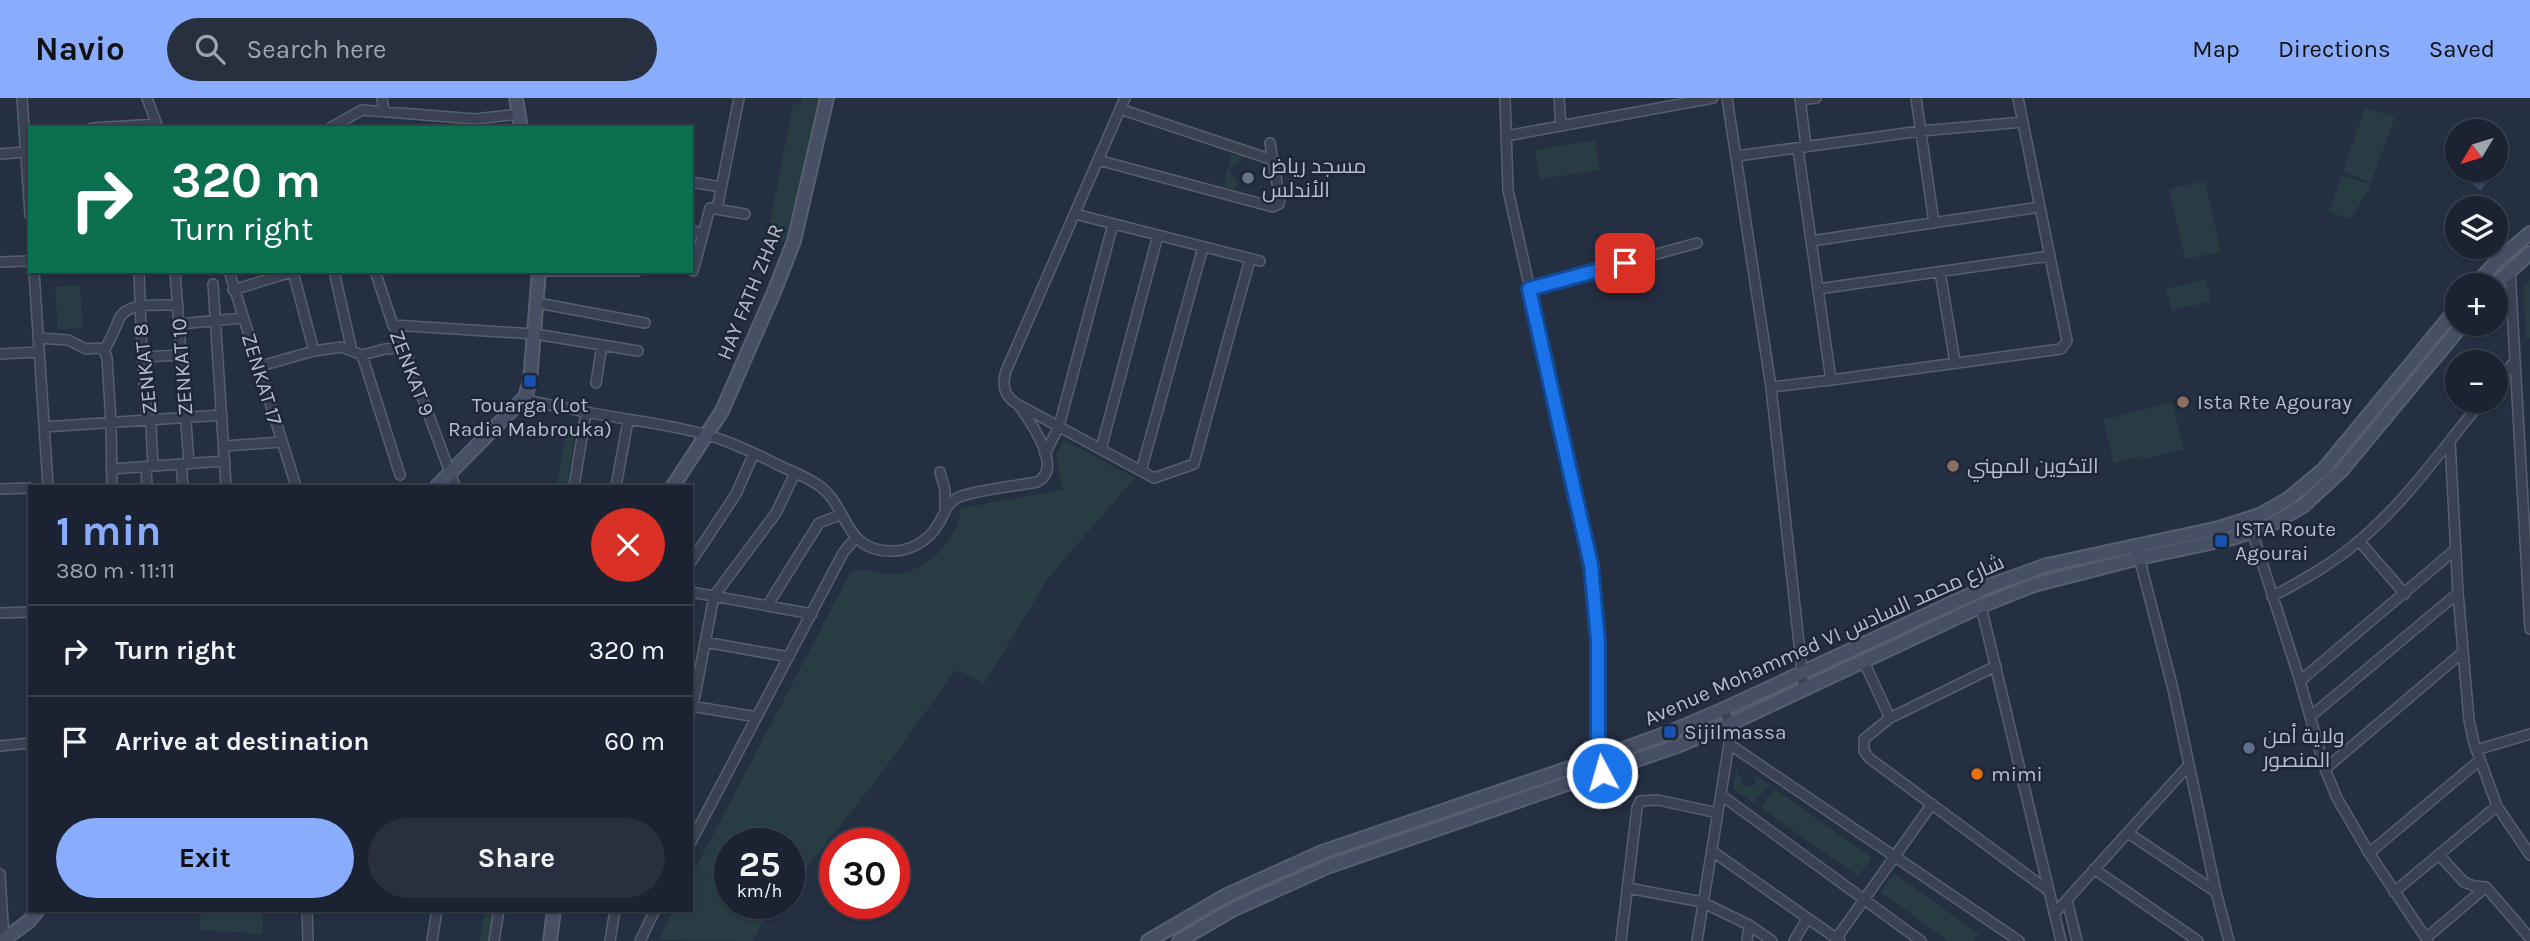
<!DOCTYPE html>
<meta charset="utf-8">
<style>
body{margin:0;font-family:Karla,Cairo,sans-serif;background:#282f3e;color:#f1f3f6;height:100vh;display:flex;flex-direction:column;font-size:26px;white-space:nowrap}
*{box-sizing:border-box;margin:0}
p{font-size:23px;color:#a0a4ac}
.icon{flex:none;width:38px;height:38px;fill:none;stroke:currentColor;stroke-width:2;stroke-linecap:round;stroke-linejoin:round}
.map{position:relative;flex:1;overflow:hidden}
.sheet{position:absolute;left:28px;top:387px;width:665px;height:427px;display:flex;flex-direction:column;background:#1b2332;border-radius:0px;box-shadow:0 2px 5px #0004,0 0 0 2px #39404d}
.sheet>*{flex:none}
.top-card{position:absolute;left:28px;top:28px;width:665px;height:147px;border-radius:0px;box-shadow:0 2px 5px #0004,0 0 0 2px #39404d;background:#0b6e4f;color:#fff;overflow:hidden}
.needle{width:46px;rotate:232deg}
.tools{position:absolute;left:2445px;top:21px;display:grid;gap:14px}
.tools a{display:grid;place-items:center;width:63px;height:63px;border-radius:50%;background:#1b2332;box-shadow:0 2px 5px #0004,0 0 0 2px #39404d;font-size:35px}
.speed{position:absolute;left:714px;top:730px;display:flex;gap:14px;font-size:35px;font-weight:700;text-align:center}
.speed>*{display:grid;place-content:center;width:91px;height:91px;border-radius:50%;background:#1b2332;box-shadow:0 2px 5px #0004,0 0 0 2px #39404d;line-height:1}
.speed small{font-size:18px;font-weight:400}
.speed .limit{border:10px solid #d22;background:#fff;color:#111}
.pin{position:absolute;display:grid;place-items:center;width:60px;height:60px;color:#fff;margin:-30px;border-radius:14px;box-shadow:0 4px 10px #0006}
.me{position:absolute;width:77px;margin:-38px;rotate:354deg;stroke-linejoin:round;filter:drop-shadow(0 0 5px #0008)}
.turn{display:flex;align-items:center;gap:24px;height:147px;padding:0 28px;font-size:32px}
.turn .icon{width:91px;height:91px;stroke-width:2.5}
.turn b{display:block;font-size:49px;line-height:60px}
.round{display:grid;place-items:center;flex:none;width:74px;height:74px;border-radius:37px;background:#282f3e}
.overview{display:flex;align-items:center;justify-content:space-between;height:119px;padding:0 28px}
h1{font-size:42px;font-weight:700;line-height:52px;color:#89acfd}
.action{display:flex;gap:14px;margin-top:auto;padding:14px 28px}
.action a{flex:1;height:80px;border-radius:42px;background:#89acfd;color:#111;font-size:28px;font-weight:700;line-height:80px;text-align:center}
.action a+a{background:#282f3e;color:#f1f3f6}
ul{padding:0;list-style:none}
li{display:flex;align-items:center;gap:21px;height:91px;padding:0 28px;border-top:2px solid #39404d}
li div{flex:1}
li b{display:block;font-size:26px}
li em{font-style:normal}
header{display:flex;align-items:center;gap:42px;box-sizing:border-box;height:98px;padding:0 35px;background:#89acfd;color:#111}
header strong{font-size:33px}
nav{display:flex;gap:38px;margin-inline-start:auto;font-size:24px}
.search{width:490px;height:63px;background:#282f3e;display:flex;align-items:center;gap:18px;box-sizing:border-box;padding:0 24px;border-radius:38px;color:#a0a4ac;font-size:26px}
.map>svg:first-child{display:block}
</style>
<header>
<strong>Navio</strong>
<div class="search"><svg class="icon" aria-label="search" viewBox="0 0 24 24"><circle cx="10" cy="10" r="6"/><path d="M15 15l6 6"/></svg>Search here</div>
<nav><a>Map</a><a>Directions</a><a>Saved</a></nav>
</header>
<div class="map">
<svg width="2530" height="843" viewBox="0 0 2530 843">
<rect width="100%" height="100%" fill="#242f42"/>
<path fill="#273d43" d="M802,0H819L785,143L773,146L777,132L769,130L793,5L800,7Z
M2365,10L2395,19L2371,85L2343,73Z
M1595,42L1600,72L1540,81L1535,52Z
M1232,56L1244,60L1229,73L1238,85L1235,92L1223,89Z
M2342,77L2371,87L2351,121L2329,114Z
M2205,83L2221,154L2185,161L2169,91Z
M2206,181L2211,203L2172,213L2166,191Z
M2530,182V241H2526L2523,188Z
M80,187L83,230L58,232L55,189Z
M2172,304L2184,351L2144,361L2142,358L2114,365L2103,322Z
M568,325L574,327L576,331L566,388H557Z
M1063,342L1135,380L1049,479L984,586L963,574L955,573L878,680L789,792V746H730V805H779L760,829L753,843L659,842L674,812H691V779L850,475C862,468 879,477 894,476C928,474 957,443 961,410L1063,392L1056,357Z
M1736,671L1738,678H1741L1743,689L1756,687L1754,676L1769,687L1754,705L1733,692Z
M1775,691L1872,760L1858,778L1761,710Z
M1894,775L1979,836L1974,843H1946V841L1880,794Z
M201,812H263L262,836L200,832Z
M485,812H495L489,843H480Z"/>
<path fill="#37486a" d="M2496,69L2498,72L2480,93L2469,83L2478,72H2496Z"/>
<g fill="none" stroke-linecap="round" stroke-linejoin="round">
<defs>
<path id="street" d="M22,0L30,117
M147,0L158,30
M382,0L384,13
M1125,0L1006,273C1001,288 1005,298 1017,306L1154,380L1194,366L1250,161
M1505,0L1508,92L1591,467L1598,543V647L1602,675
M1559,0L1561,28
M1727,0L1771,289L1804,591
M1800,0L1806,49
M1916,0L1934,125
M1800,2L1816,0
M1120,11L1273,62
M92,30L157,26
M330,30L362,12L475,21L519,16
M1506,38L1713,0
M1798,51L1831,282L2061,251L2067,243L2018,0
M0,56L25,54
M1737,58L1921,33L2023,24
M1098,62L1273,109L1279,106L1280,102L1270,45
M691,84L721,89
M717,111L739,0
M1075,116L1260,163
M691,133L703,135
M1811,143L2040,109
M0,164L30,163
M2510,172L2530,531
M34,173L48,388
M139,173L142,259L147,318L151,327L153,368
M175,173L189,366
M229,173L296,388
M334,173L352,253
M375,173L393,227L404,250L455,388
M539,173H637
M693,173L710,110L745,116
M293,174L314,253
M1940,174L1955,264
M213,186L226,388
M1529,191L1697,145
M1818,191L2050,158
M233,192L295,173
M538,205L645,225
M179,226L243,220
M393,227L535,236L638,253
M38,240L68,242L86,251L98,250L104,252L107,260L111,324L112,388
M104,252C111,242 114,233 119,221C127,203 160,208 178,207
M0,256L39,254
M362,257L400,377
M142,259L181,257
M257,269L314,253L341,249L362,257L385,251L404,250
M596,285L602,247
M2496,287L2514,264
M1771,289L1831,282
M525,299L535,304L566,310
M571,311C615,321 663,324 707,337C732,344 757,356 780,368C793,374 807,379 818,387C849,407 842,454 893,453C910,453 928,443 937,428C945,417 945,406 959,399C976,392 1016,388 1037,384C1064,371 1031,325 1020,309
M44,329L222,317
M2450,343L2458,495L2469,622L2474,645L2497,708L2530,757
M225,348L281,344
M1101,351L1158,137
M1045,356L1059,328L1113,126
M181,366L183,388
M146,369L147,388
M111,371L225,363
M1141,373L1203,149
M940,374L945,392V411
M574,388L586,315
M616,388L628,323
M0,391L30,390
M2251,430L2300,583L2325,671L2337,700L2369,755L2428,843
M2359,443L2405,496
M2138,455L2173,591L2216,794L2229,843
M691,464L736,396L754,355
M691,494L812,516
M2272,499C2300,483 2329,468 2354,447C2402,409 2443,350 2482,303
M767,508L819,425L840,417
M1981,508L2061,843
M0,515L30,514
M705,544L789,559
M1864,564L1890,620
M1996,568L1890,620L1864,641V653L1869,660L2049,793
M2300,583L2456,451
M691,608L757,619
M693,608L714,498L776,415L795,375
M2311,618L2458,495
M1729,646L2019,843
M0,648L30,645
M2476,652L2530,636
M2325,671L2463,554
M1721,697L1921,843
M2128,735L2216,794
M691,744L843,455L856,439
M1712,753L1840,843
M2369,755L2480,662
M2439,757L2464,784L2474,788L2486,789L2529,839
M2094,771L2198,843
M0,776L4,842
M1628,790L1702,804L1749,827L1772,843
M2394,794L2497,708
M2067,802L2077,843
M307,812L308,843
M2054,816L2188,668
M2426,840L2486,789
M1836,841L1932,706
M432,843L437,812
M494,843L499,812
M610,843L615,812
M640,843L655,812
M1621,843L1637,710L1640,703L1658,702L1718,715
M1697,843L1729,646L1730,626L1724,611
M1747,843L1749,827
M1794,843L1807,821"/>
<path id="secondary" d="M516,0L521,30
M2475,187L2498,162L2530,135
M2495,187L2530,155
M437,388L525,299L530,283L539,173
M673,388L722,313L774,194L794,143L827,0
M2,843L29,823L38,812
M550,843L554,812
M1148,843L1227,797L1322,754L1599,660L1670,634L1724,611L1991,487L2047,467L2219,430L2260,417L2288,401L2323,372L2457,210
M1179,843L1232,812L1327,769L1677,648L1730,626L1981,508L2034,487L2139,460L2233,440L2270,427L2303,408L2342,372L2463,226"/>
</defs>
<use href="#street" stroke="#575f6f" stroke-width="12"/>
<use href="#secondary" stroke="#575f6f" stroke-width="16"/>
<use href="#street" stroke="#394152" stroke-width="9"/>
<use href="#secondary" stroke="#474f65" stroke-width="12"/>
</g>
<g fill="none" stroke-linecap="round" stroke-linejoin="round">
<defs>
<path id="route" d="M1602,675L1598,647V543L1591,467L1529,191L1625,165"/>
</defs>
<use href="#route" stroke="#114b97" stroke-width="18"/>
<use href="#route" stroke="#1a73e8" stroke-width="12"/>
</g>
<circle fill="#6b7280" stroke="#1e2637" stroke-width="2.5" cx="1248" cy="80" r="7"/>
<g fill="#1a4fb4" stroke="#1e2637" stroke-width="2.5">
<rect x="523" y="276" width="14" height="14" rx="3.5"/>
<rect x="2214" y="436" width="14" height="14" rx="3.5"/>
<rect x="1663" y="627" width="14" height="14" rx="3.5"/>
</g>
<g fill="#8d6e63" stroke="#1e2637" stroke-width="2.5">
<circle cx="2183" cy="304" r="7"/>
<circle cx="1953" cy="368" r="7"/>
</g>
<circle fill="#5c6f8a" stroke="#1e2637" stroke-width="2.5" cx="2249" cy="650" r="7"/>
<circle fill="#e8710a" stroke="#1e2637" stroke-width="2.5" cx="1977" cy="676" r="7"/>
<g text-anchor="middle" stroke-width="5" stroke-linejoin="round" paint-order="stroke">
<g font-size="21" fill="#b6bccc" stroke="#1e2637" text-anchor="start">
<text x="1262" y="75">مسجد رياض<tspan x="1262" dy="24">الأندلس</tspan></text>
<text x="2197" y="311">Ista Rte Agouray</text>
<text x="530" y="314" text-anchor="middle">Touarga (Lot<tspan x="530" dy="24">Radia Mabrouka)</tspan></text>
<text x="1967" y="375">التكوين المهني</text>
<text x="2235" y="438">ISTA Route<tspan x="2235" dy="24">Agourai</tspan></text>
<text x="1684" y="641">Sijilmassa</text>
<text x="2263" y="645">ولاية أمن<tspan x="2263" dy="24">المنصور</tspan></text>
<text x="1991" y="683">mimi</text>
</g>
<g font-size="21" fill="#b6bccc" stroke="#1e2637">
<text transform="translate(750 194) rotate(-68)" y="7">HAY FATH ZHAR</text>
<text transform="translate(182 269) rotate(-94)" y="7">ZENKAT 10</text>
<text transform="translate(145 271) rotate(-96)" y="7">ZENKAT 8</text>
<text transform="translate(412 275) rotate(69)" y="7">ZENKAT 9</text>
<text transform="translate(262 281) rotate(73)" y="7">ZENKAT 17</text>
<text transform="translate(1824 542) rotate(-24)" y="7">Avenue Mohammed VI شارع محمد السادس</text>
</g>
</g>
</svg>
<div class="tools">
<a><svg class="needle" viewBox="-14 -14 28 28"><path d="M0-13l5 13h-10z" fill="#e53935"/><path d="M0 13l5-13h-10z" fill="#a0a4ac"/></svg></a>
<a><svg class="icon" aria-label="layers" viewBox="0 0 24 24"><path d="M12 4l9 5-9 5-9-5zM3 14l9 5 9-5"/></svg></a>
<a>+</a>
<a>−</a>
</div>
<div class="speed"><div>25<small>km/h</small></div><div class="limit">30</div></div>
<div class="pin" style="left:1625px;top:165px;background:#d93025"><svg class="icon" aria-label="arrive" viewBox="0 0 24 24"><path d="M6 21V4h12l-3 4 3 4H6"/></svg></div>
<svg class="me" style="left:1602px;top:675px" viewBox="-20 -20 40 40"><circle r="17" fill="#1a73e8" stroke="#fff" stroke-width="3"/><path d="M0-11L8 9 0 5-8 9z" fill="#fff"/></svg>
<div class="top-card">
<div class="turn"><svg class="icon" aria-label="right" viewBox="0 0 24 24"><path d="M7 20v-9h11M14 6l5 5-5 5"/></svg><div><b>320 m</b>Turn right</div></div>
</div>
<section class="sheet">
<div class="overview"><div><h1>1 min</h1><p>380 m · 11:11</p></div><a class="round" style="background:#d93025;color:#fff"><svg class="icon" aria-label="close" viewBox="0 0 24 24"><path d="M6 6l12 12M18 6L6 18"/></svg></a></div>
<ul>
<li><svg class="icon" aria-label="right" viewBox="0 0 24 24"><path d="M7 20v-9h11M14 6l5 5-5 5"/></svg><div><b>Turn right</b></div><em>320 m</em></li>
<li><svg class="icon" aria-label="arrive" viewBox="0 0 24 24"><path d="M6 21V4h12l-3 4 3 4H6"/></svg><div><b>Arrive at destination</b></div><em>60 m</em></li>
</ul>
<div class="action"><a>Exit</a><a>Share</a></div>
</section>
</div>
